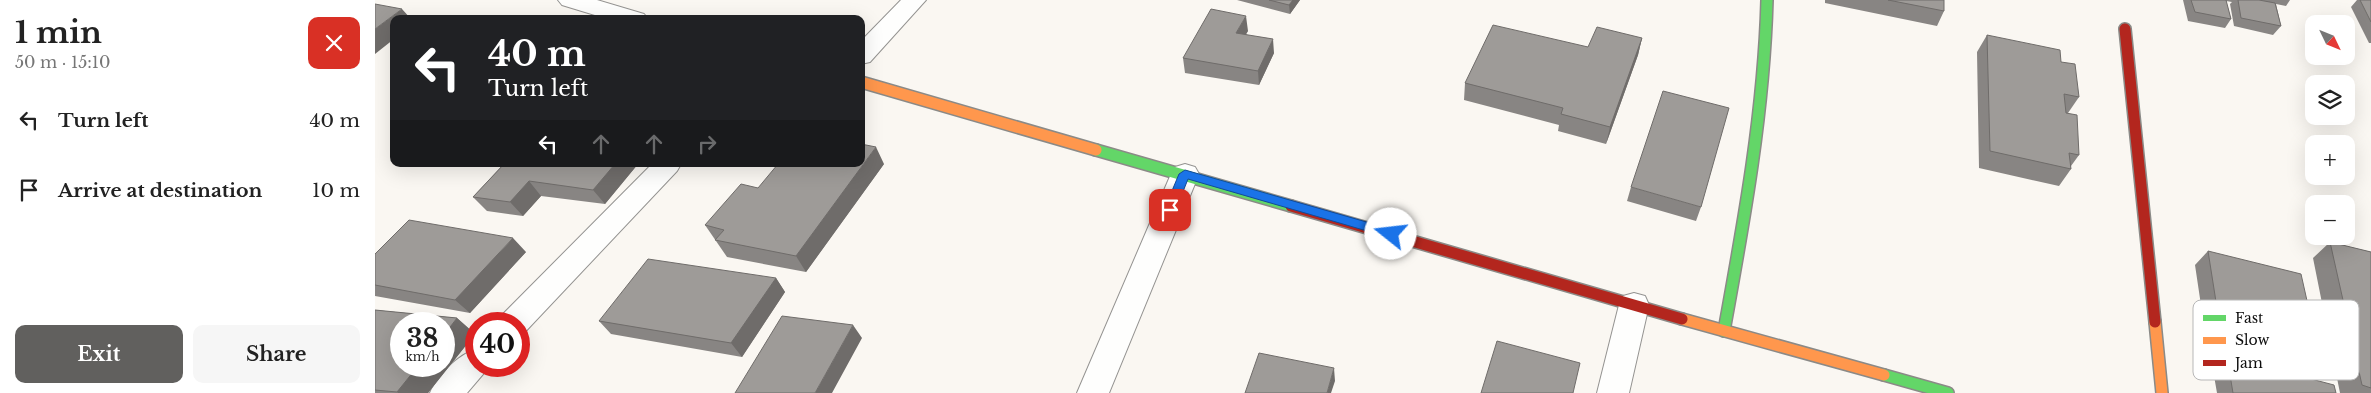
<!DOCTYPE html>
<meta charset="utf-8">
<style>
body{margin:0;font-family:"Libre Baskerville",serif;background:#f6f6f6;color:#222;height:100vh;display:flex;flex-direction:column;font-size:19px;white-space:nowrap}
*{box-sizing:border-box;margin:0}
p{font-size:16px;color:#767676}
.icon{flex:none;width:28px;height:28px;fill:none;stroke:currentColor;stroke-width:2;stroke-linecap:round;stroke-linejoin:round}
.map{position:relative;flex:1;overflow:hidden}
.side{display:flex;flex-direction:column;background:#fff;width:375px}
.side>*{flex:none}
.hud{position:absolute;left:15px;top:15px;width:475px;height:152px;border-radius:10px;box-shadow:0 5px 20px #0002;background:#202124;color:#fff;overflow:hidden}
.needle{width:32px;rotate:133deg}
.buttons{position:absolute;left:1930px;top:15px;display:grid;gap:10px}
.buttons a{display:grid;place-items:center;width:50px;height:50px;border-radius:10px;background:#fff;box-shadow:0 5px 20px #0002;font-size:25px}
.speed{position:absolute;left:15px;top:312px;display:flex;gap:10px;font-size:25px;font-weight:700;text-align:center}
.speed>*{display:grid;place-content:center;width:65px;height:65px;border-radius:50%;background:#fff;box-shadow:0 5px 20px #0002;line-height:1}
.speed small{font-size:12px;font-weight:400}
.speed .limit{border:8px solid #d22;background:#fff;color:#111}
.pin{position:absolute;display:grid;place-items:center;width:42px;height:42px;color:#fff;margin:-21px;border-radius:10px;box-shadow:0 2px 8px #0006}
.me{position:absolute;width:55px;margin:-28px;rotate:286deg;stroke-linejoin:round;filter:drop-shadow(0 0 4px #0008)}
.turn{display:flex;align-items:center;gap:18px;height:105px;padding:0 15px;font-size:22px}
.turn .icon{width:65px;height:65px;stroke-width:2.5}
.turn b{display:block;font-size:35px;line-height:42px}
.lanes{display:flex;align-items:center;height:48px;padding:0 15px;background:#0003;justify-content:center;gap:25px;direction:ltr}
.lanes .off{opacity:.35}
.round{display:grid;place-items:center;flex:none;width:52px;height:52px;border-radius:10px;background:#f6f6f6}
.overview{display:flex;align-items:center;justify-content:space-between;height:85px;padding:0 15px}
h1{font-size:30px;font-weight:700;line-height:38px}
.primary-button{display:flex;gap:10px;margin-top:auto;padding:10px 15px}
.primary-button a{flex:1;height:58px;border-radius:10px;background:#61605e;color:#fff;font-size:20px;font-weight:700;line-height:58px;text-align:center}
.primary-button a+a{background:#f6f6f6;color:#222}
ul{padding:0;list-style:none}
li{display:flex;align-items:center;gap:15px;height:70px;padding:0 15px}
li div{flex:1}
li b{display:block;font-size:19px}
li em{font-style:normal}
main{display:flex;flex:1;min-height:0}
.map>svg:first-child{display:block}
</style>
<main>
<section class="side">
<div class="overview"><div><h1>1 min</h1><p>50 m · 15:10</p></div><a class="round" style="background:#d93025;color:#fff"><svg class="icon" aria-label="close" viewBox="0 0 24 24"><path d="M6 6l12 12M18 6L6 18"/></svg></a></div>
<ul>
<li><svg class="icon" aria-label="left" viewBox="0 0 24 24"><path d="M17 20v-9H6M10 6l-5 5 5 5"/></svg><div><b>Turn left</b></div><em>40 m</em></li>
<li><svg class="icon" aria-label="arrive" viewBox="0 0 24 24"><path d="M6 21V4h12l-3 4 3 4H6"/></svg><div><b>Arrive at destination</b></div><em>10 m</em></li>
</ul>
<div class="primary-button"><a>Exit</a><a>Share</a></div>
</section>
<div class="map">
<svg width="1996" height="393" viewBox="0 0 1996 393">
<rect width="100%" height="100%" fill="#faf7f2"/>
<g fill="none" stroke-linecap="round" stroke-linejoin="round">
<defs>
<path id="street" d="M183,0H222L269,14L273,19H233L187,5Z
M526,0H551L495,62L486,64V41Z
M277,164H306L302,171L149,333L144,335V324H123L127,315Z
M810,164L820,167L824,174L734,393H702L796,174L800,167Z
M1259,293L1270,296L1274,305L1254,393H1222L1244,305L1248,296Z
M101,349V366H115L92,393H55C63,375 83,355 101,349Z"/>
<path id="fast" d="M721,150L916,206
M1349,331C1369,221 1389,112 1392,0
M1509,375L1573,393"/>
<path id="slow" d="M486,82L721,150
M1307,319L1509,375
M1780,322L1787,393"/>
<path id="jam" d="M1750,29L1780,322
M916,206L1307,319"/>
</defs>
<use href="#street" stroke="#949391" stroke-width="2"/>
<use href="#fast" stroke="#8b8a87" stroke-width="14"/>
<use href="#slow" stroke="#8b8a87" stroke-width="14"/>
<use href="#jam" stroke="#8b8a87" stroke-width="14"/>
<use href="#street" fill="#fefefd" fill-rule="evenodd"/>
<use href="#fast" stroke="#63d668" stroke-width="11"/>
<use href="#slow" stroke="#ff974d" stroke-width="11"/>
<use href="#jam" stroke="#b3261e" stroke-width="11"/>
</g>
<path fill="#888583" d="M862,0H925L915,14Z
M1450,0H1569V11L1562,26L1450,3Z
M1808,0H1915L1911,6L1901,4L1906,26L1898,35L1859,26L1855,4L1857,2L1851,1L1856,19L1850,28L1813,21Z
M1982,0H1996V43H1994L1976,7Z
M873,31L871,34L899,53L884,85L810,73L808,58Z
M1612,35L1686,62L1704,97L1693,113L1704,155L1696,166V169L1684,186L1604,168L1602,52Z
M1267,38L1263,55L1231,144L1183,131L1184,125L1089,100L1090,83L1213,47Z
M129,164H263L230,204L166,196L148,216L112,211L98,197Z
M509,164L431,272L352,257L330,225L383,188Z
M1256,187L1326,207L1321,221L1252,201Z
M1955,242L1996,252V393H1965L1938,258Z
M1833,251L1948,372L1940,379L1961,393H1842L1838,370L1846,362L1834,359L1820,265Z
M151,252L95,313L0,296V254Z
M401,278L410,292L367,357L236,334L224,321Z
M0,310L82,318L100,334L53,393H0Z"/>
<path fill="#6f6c6a" d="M918,0H925L915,14L914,5Z
M27,9L36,19H19V39L0,54V29Z
M871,16L873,31L863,47L861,33Z
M1267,38L1263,55L1231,144L1235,127Z
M898,39L899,53L884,85L883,71Z
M501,147L509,164L431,272L421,256Z
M240,164H263L230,204L218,190Z
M154,181L166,196L148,216L135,202Z
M138,238L151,252L95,313L80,300Z
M401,278L410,292L367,357L356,343Z
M82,318L100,334L53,393H23L22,392L43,366H69V335Z
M478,325L487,338L457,393H440Z
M959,368L960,381L956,393H952Z"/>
<path fill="#9e9b98" stroke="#6f6c6a" d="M894,0H918L914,5Z
M1513,0H1569V11Z
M1816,0H1851L1856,19L1820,12Z
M1863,0H1884L1900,3L1906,26L1866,18Z
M1985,0H1996V22Z
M0,4L27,9L0,29Z
M836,9L871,16L861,33L898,39L883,71L808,58Z
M1118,25L1213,47L1222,27L1267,38L1235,127L1186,114L1188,108L1090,83Z
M1612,35L1685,50L1686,62L1700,64L1704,97L1689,94L1691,113L1702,115L1704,155L1694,153L1696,169L1615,151Z
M1288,91L1354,108L1326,207L1256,187Z
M486,144L501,147L421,256L340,240L349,230L330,225L366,184L383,188L403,164H486Z
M129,164H240L218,190L154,181L135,202L98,197Z
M34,220L138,238L80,300L0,285V254Z
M1955,242L1996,252V388L1987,385Z
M1833,251L1926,274L1948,372L1848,346Z
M273,259L401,278L356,343L224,321Z
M0,310L82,318L69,335V324H26V366H43L22,392L0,390Z
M407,316L478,325L440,393H360Z
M1122,341L1205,363L1198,393H1106Z
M884,353L959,368L952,393H870Z
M1852,357L1959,385L1961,393H1858Z"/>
<path fill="#1a73e8" stroke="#114b97" d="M810,170L1016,229L1022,234L1016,238L813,179L799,214H791L789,210L804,174Z"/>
<rect x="1818" y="300" width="166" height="80" rx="8" fill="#fff" stroke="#b7b7b7" stroke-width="1"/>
<rect x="1828" y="315" width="23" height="6" fill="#63d668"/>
<rect x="1828" y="337" width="23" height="7" fill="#ff974d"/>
<rect x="1828" y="360" width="23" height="6" fill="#b3261e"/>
<g font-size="14" fill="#0e0e0e">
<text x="1860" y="323">Fast</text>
<text x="1860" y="345">Slow</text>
<text x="1860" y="368">Jam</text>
</g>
</svg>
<div class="buttons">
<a><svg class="needle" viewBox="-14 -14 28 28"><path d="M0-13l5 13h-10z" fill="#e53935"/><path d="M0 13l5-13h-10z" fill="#767676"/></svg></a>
<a><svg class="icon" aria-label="layers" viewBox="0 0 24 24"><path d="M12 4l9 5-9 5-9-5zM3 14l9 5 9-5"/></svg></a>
<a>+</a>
<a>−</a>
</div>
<div class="speed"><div>38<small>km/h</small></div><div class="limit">40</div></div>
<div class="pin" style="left:795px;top:210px;background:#d93025"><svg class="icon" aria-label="arrive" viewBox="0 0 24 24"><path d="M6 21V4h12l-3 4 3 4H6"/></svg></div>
<svg class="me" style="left:1016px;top:234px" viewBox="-20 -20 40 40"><circle r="19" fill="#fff"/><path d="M0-13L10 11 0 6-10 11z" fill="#1a73e8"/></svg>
<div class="hud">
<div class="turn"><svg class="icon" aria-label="left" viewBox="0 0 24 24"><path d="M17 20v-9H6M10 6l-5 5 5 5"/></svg><div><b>40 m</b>Turn left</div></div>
<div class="lanes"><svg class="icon" aria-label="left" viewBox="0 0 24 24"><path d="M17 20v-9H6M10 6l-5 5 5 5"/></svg><svg class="icon off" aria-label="ahead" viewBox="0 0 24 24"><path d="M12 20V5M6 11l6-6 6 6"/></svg><svg class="icon off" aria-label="ahead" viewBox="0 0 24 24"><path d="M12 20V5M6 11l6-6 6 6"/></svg><svg class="icon off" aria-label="right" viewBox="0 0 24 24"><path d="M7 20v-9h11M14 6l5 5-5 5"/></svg></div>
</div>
</div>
</main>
